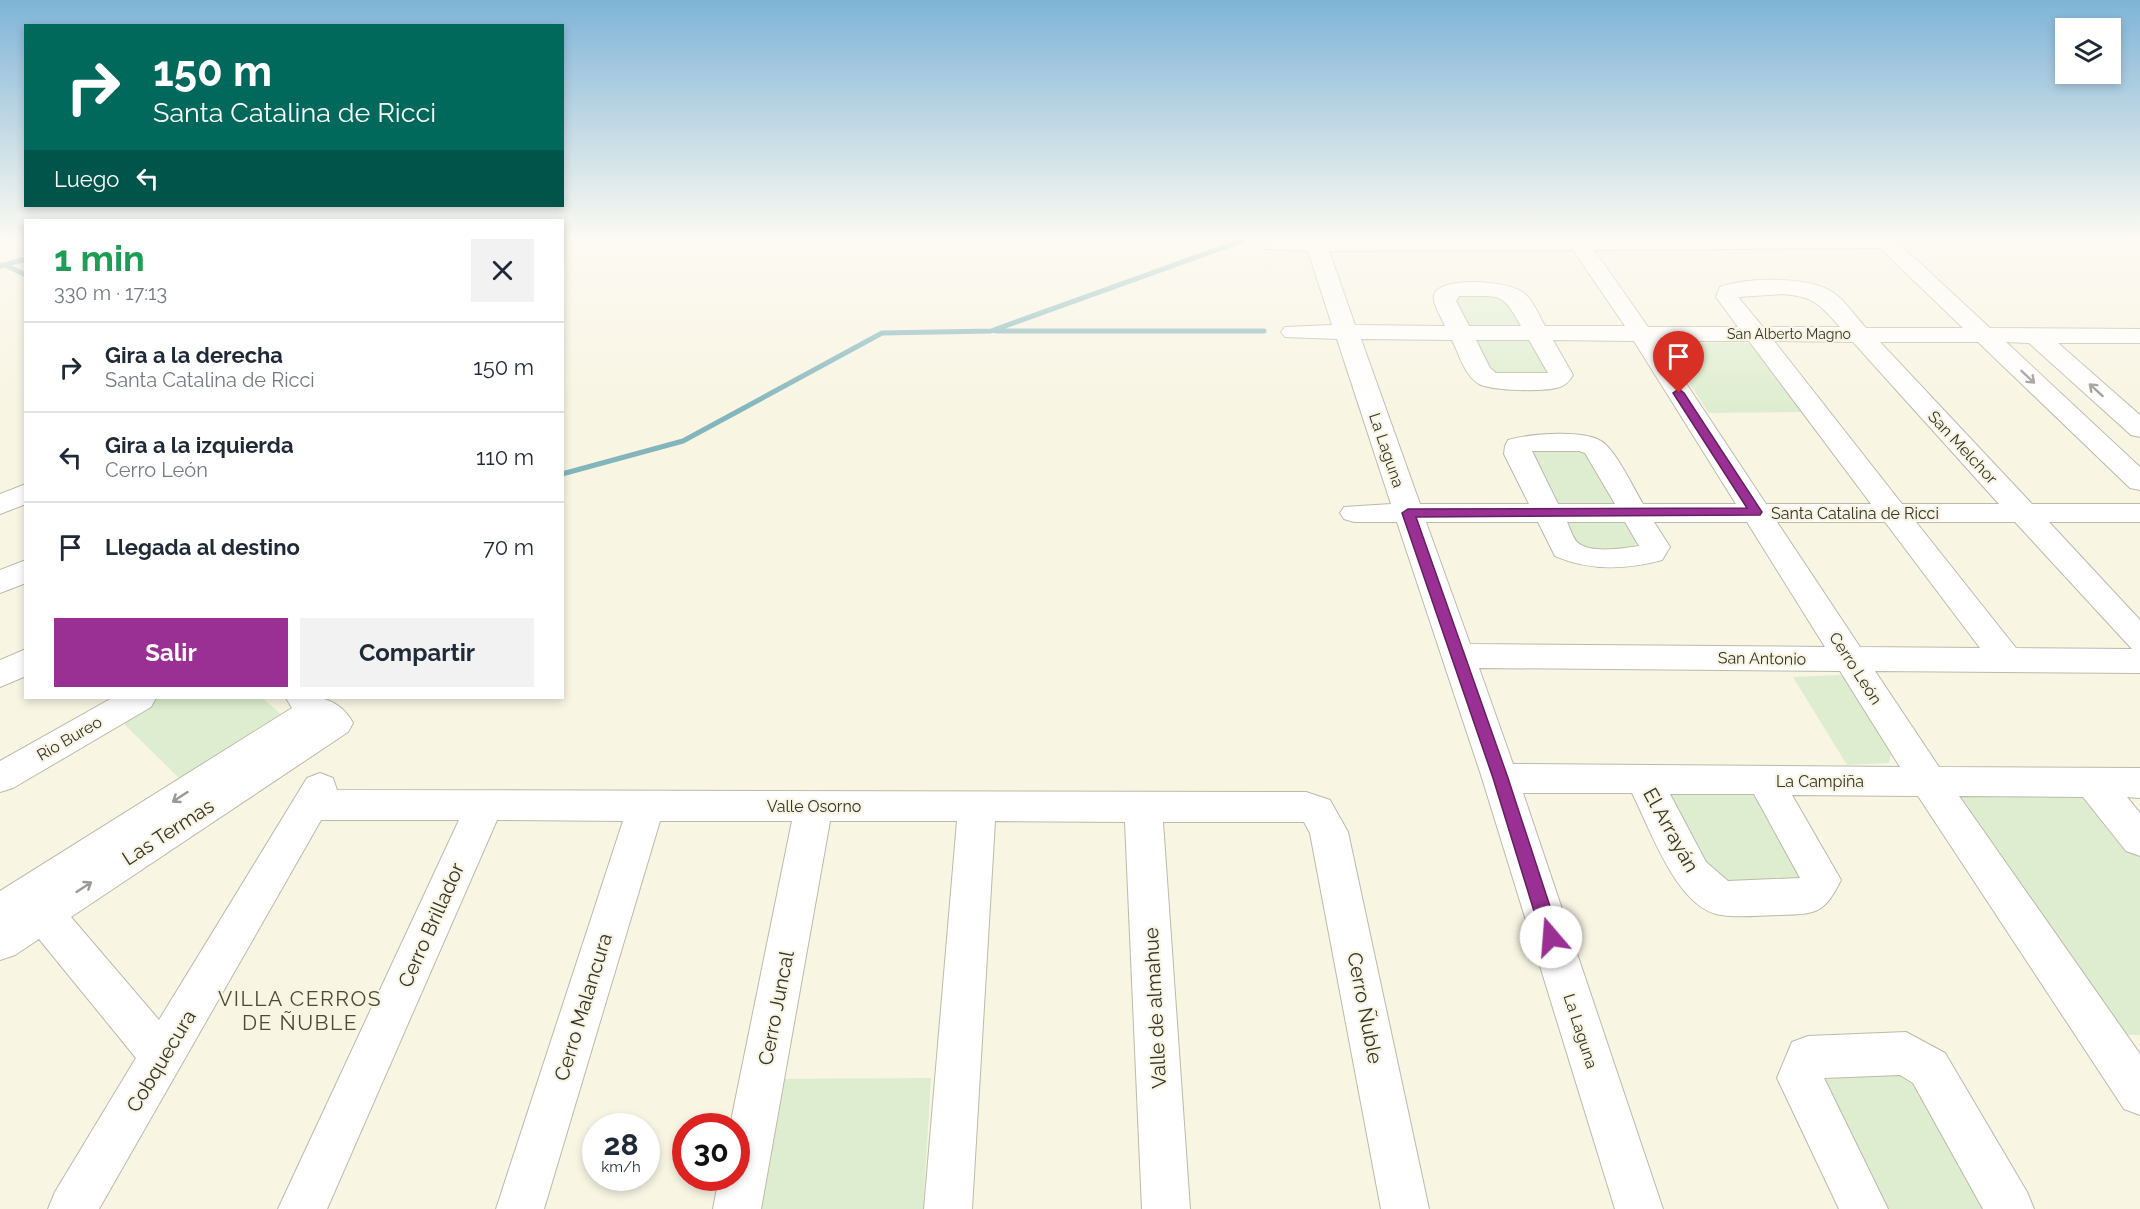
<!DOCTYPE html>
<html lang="es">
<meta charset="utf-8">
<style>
body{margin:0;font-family:Raleway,sans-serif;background:#f2f2f3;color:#1f2937;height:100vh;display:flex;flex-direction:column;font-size:22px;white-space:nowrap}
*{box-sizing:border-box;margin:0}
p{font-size:20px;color:#747a83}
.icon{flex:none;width:33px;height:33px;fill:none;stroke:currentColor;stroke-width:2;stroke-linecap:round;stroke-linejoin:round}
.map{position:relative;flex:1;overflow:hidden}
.side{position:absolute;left:24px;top:219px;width:540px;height:480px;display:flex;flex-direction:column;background:#fff;border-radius:0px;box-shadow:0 3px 9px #0003}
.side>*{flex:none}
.hud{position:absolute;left:24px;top:24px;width:540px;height:183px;border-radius:0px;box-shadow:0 3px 9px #0003;background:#00695c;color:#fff;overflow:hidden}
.buttons{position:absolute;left:2055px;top:18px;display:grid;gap:12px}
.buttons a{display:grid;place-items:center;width:66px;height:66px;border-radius:0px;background:#fff;box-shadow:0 3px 9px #0003;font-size:30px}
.speed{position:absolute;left:582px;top:1113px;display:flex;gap:12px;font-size:30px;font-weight:700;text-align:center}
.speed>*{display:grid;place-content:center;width:78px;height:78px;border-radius:50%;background:#fff;box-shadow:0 3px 9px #0003;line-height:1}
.speed small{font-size:15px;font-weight:400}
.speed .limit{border:9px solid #d22;background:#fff;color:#111}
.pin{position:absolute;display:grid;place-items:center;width:51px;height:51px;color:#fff;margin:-62px -26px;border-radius:50% 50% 50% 0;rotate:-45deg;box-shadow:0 0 6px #0007}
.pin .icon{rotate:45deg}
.me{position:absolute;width:66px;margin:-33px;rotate:342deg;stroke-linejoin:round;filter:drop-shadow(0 0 4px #0008)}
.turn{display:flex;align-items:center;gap:21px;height:126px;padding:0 30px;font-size:27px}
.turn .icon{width:78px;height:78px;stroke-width:2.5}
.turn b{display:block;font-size:42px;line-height:51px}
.then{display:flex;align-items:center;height:57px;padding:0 30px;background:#0003;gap:12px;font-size:22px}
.round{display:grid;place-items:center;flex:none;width:63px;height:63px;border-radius:0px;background:#f2f2f3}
.head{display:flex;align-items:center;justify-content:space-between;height:102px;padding:0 30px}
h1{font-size:36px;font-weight:700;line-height:45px;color:#1e9e55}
.primary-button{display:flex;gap:12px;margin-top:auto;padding:12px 30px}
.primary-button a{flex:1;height:69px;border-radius:0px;background:#9a3093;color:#fff;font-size:24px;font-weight:700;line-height:69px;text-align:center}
.primary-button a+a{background:#f2f2f3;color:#1f2937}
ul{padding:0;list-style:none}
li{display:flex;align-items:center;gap:18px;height:90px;padding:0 30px;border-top:2px solid #e0e1e3}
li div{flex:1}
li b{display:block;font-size:22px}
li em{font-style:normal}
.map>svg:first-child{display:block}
</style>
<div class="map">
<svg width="2140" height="1209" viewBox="0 0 2140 1209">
<rect width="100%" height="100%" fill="#f8f5e3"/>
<path fill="#deedcf" d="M1462,293L1497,295L1509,300L1548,370C1532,381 1507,375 1489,370L1453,301Z
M1663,343H1764L1801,412L1709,413Z
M1576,448L1590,455L1637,541L1631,551L1590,552L1571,541L1528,455L1533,450Z
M1840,675L1853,685L1891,751L1889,763L1847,765L1793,677Z
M155,698H262L281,714L179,778L118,718Z
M1664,791H1766L1812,875L1801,890H1722Z
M1945,791L2091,793L2140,853V1035H2110Z
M1905,1058L1999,1209H1873L1813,1063Z
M931,1078L923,1209H743L763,1079Z"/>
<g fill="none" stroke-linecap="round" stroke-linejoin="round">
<path stroke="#83b5bd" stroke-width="5" d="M5,265L26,275
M0,266L26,259
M996,331H1264
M562,474L683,441L882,333L991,331L1241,241"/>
<defs>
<path id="minor" d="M1268,239H1894L1990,328L2140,329V343H2058L2140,415V437L2131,435L2029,343L2006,342L2140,467V490L2130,488L1978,342H1880L2032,504H2140V522H2049L2140,620V673L1875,671L1939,767L2140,768V798L2127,797L2140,813V856L2126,851L2083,797L1959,796L2140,1054V1115L2124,1109L1918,796L1792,795L1841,880C1824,914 1816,914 1780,915C1761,915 1740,918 1721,915C1677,909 1650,828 1632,793H1523L1663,1209H1615L1482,778L1397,522H1354L1344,519L1340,513L1344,507L1391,504L1337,339L1285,337L1281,332L1285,327L1332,325L1308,251L1264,249L1260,245ZM1880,248L1963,328H1866C1856,317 1846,302 1834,293C1810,276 1747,277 1720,287L1716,297L1738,327H1648L1594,250ZM1573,250L1625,326H1545C1539,316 1534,302 1525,294C1513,281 1441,275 1434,295C1432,304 1442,318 1445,326L1355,325L1329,251ZM1782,294C1814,296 1820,305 1840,327H1763L1738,297ZM1459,296C1499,297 1501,289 1521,326H1469L1456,301ZM1361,339L1452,340C1459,354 1465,376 1479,384C1493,391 1545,392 1560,387C1566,385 1570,380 1573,375L1553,340L1634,341L1736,504H1643C1633,487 1619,457 1605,444C1589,428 1529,434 1508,440L1505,446L1504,454L1529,504H1420ZM1476,340H1529L1548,373H1496L1490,368ZM1658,341H1749L1871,504H1766ZM1774,341L1853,342L1999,504H1902ZM1532,451H1579L1585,453L1615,504H1558ZM1426,522H1538L1555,556C1590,571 1625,570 1662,560L1670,547L1654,522H1747L1825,647L1470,644ZM1567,522H1625L1639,546C1624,548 1592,554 1578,543C1573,539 1570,528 1567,522ZM1777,522H1885L1980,648L1860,647ZM1916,522H2015L2132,649L2016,648ZM1479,668L1840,671L1900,767L1513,764ZM1670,794H1754L1800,878L1728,881L1706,862Z
M26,484V504L0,514V494Z
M26,560V583L0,593V570Z
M26,649V676L0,687V660Z
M112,698H156L151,707L13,788L0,792V761Z
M286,698C314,695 338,696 353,723L348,732L71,917L159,1020L307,778L320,773L333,778L337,790L1306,792L1330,800L1348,832L1429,1209H1381L1310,833L1304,822H1163L1190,1209H1142L1125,822L995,821L972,1209H924L957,821H830L761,1209H713L719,1178H736V1126H730L792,821H660L544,1209H496L623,821L497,820L327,1209H278L459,820H321L99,1209H48L55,1192L136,1058L39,939L15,955L0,960V891L292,708Z
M1906,1032L1945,1053L2027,1192L2034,1209H1983L1913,1083L1900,1075L1824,1078L1888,1209H1839L1777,1078L1792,1042L1808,1036Z"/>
</defs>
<use href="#minor" stroke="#bcbaa9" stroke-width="2"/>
<use href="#minor" fill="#fff" fill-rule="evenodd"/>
</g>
<defs><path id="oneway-shaft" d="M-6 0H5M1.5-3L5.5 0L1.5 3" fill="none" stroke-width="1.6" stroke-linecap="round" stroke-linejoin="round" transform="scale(1.5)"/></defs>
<g stroke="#9a9996">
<use href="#oneway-shaft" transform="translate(2028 377) rotate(43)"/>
<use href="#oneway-shaft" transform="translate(2096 390) rotate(-138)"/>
<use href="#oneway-shaft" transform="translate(180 797) rotate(147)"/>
<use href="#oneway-shaft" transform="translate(84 887) rotate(-33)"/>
</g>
<linearGradient id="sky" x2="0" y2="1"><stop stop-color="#7fb4d7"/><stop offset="0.58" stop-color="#fcfaf2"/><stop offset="1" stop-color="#fcfaf2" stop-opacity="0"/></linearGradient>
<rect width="2140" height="409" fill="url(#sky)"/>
<path fill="#9a3093" stroke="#641f60" stroke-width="1.5" d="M1679,389L1684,393L1762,512L1760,515L1416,517L1508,778L1560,937L1558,942L1551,945L1545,942L1542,937L1493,778L1402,513L1408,509L1747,508L1673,393Z"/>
<g text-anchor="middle" stroke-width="4.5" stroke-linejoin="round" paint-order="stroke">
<g font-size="14" fill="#34332c" stroke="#f8f5e3">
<text x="1789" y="339">San Alberto Magno</text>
</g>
<g font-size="16" fill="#34332c" stroke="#f8f5e3">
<text transform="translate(1963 447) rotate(47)" y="6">San Melchor</text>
<text transform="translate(1387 450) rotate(71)" y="6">La Laguna</text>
<text x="1855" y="519">Santa Catalina de Ricci</text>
<text transform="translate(1762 658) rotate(1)" y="6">San Antonio</text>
<text transform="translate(1856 668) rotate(57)" y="6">Cerro León</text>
<text transform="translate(69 738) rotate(-30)" y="6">Rio Bureo</text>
<text x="1820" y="787">La Campiña</text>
<text x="814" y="812">Valle Osorno</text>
<text transform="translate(1581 1031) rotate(72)" y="6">La Laguna</text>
</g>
<g font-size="20" fill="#34332c" stroke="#f8f5e3">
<text transform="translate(1671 830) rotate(61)" y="7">El Arrayán</text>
<text transform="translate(168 832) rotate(-33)" y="7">Las Termas</text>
<text transform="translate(431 925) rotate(-66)" y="7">Cerro Brillador</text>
<text transform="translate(583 1007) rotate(-73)" y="7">Cerro Malancura</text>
<text transform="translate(776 1008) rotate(-79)" y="7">Cerro Juncal</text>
<text transform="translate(1155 1008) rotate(-93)" y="7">Valle de almahue</text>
<text transform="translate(1365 1008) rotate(79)" y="7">Cerro Ñuble</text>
<text transform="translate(161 1061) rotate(-59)" y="7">Cobquecura</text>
</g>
<g font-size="21" letter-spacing="1.5" fill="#4c493b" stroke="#f8f5e3">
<text x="300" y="1006">VILLA CERROS<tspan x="300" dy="24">DE ÑUBLE</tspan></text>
</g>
</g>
</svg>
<div class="buttons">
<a><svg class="icon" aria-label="layers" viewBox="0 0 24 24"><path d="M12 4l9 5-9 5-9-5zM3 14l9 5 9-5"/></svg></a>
</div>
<div class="speed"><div>28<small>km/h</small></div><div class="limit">30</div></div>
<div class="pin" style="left:1679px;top:393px;background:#d93025"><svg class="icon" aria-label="arrive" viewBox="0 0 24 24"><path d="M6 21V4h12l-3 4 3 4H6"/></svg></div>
<svg class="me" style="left:1551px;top:937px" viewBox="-20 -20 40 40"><circle r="19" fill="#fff"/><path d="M0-13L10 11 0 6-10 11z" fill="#9a3093"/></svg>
<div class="hud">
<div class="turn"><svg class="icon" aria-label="right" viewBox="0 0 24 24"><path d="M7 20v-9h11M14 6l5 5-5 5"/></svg><div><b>150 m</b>Santa Catalina de Ricci</div></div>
<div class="then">Luego<svg class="icon" aria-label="left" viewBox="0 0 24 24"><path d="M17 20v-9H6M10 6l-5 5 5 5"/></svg></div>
</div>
<section class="side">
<div class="head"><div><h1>1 min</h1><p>330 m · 17:13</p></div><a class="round"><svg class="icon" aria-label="close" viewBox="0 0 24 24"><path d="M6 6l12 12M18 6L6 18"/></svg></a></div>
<ul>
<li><svg class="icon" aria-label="right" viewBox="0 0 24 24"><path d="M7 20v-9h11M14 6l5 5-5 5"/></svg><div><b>Gira a la derecha</b><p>Santa Catalina de Ricci</p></div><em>150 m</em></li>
<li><svg class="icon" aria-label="left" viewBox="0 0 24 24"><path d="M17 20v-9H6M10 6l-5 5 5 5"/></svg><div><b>Gira a la izquierda</b><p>Cerro León</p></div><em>110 m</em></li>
<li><svg class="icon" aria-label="arrive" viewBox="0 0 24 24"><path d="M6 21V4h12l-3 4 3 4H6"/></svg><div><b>Llegada al destino</b></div><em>70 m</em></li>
</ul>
<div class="primary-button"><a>Salir</a><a>Compartir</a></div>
</section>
</div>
